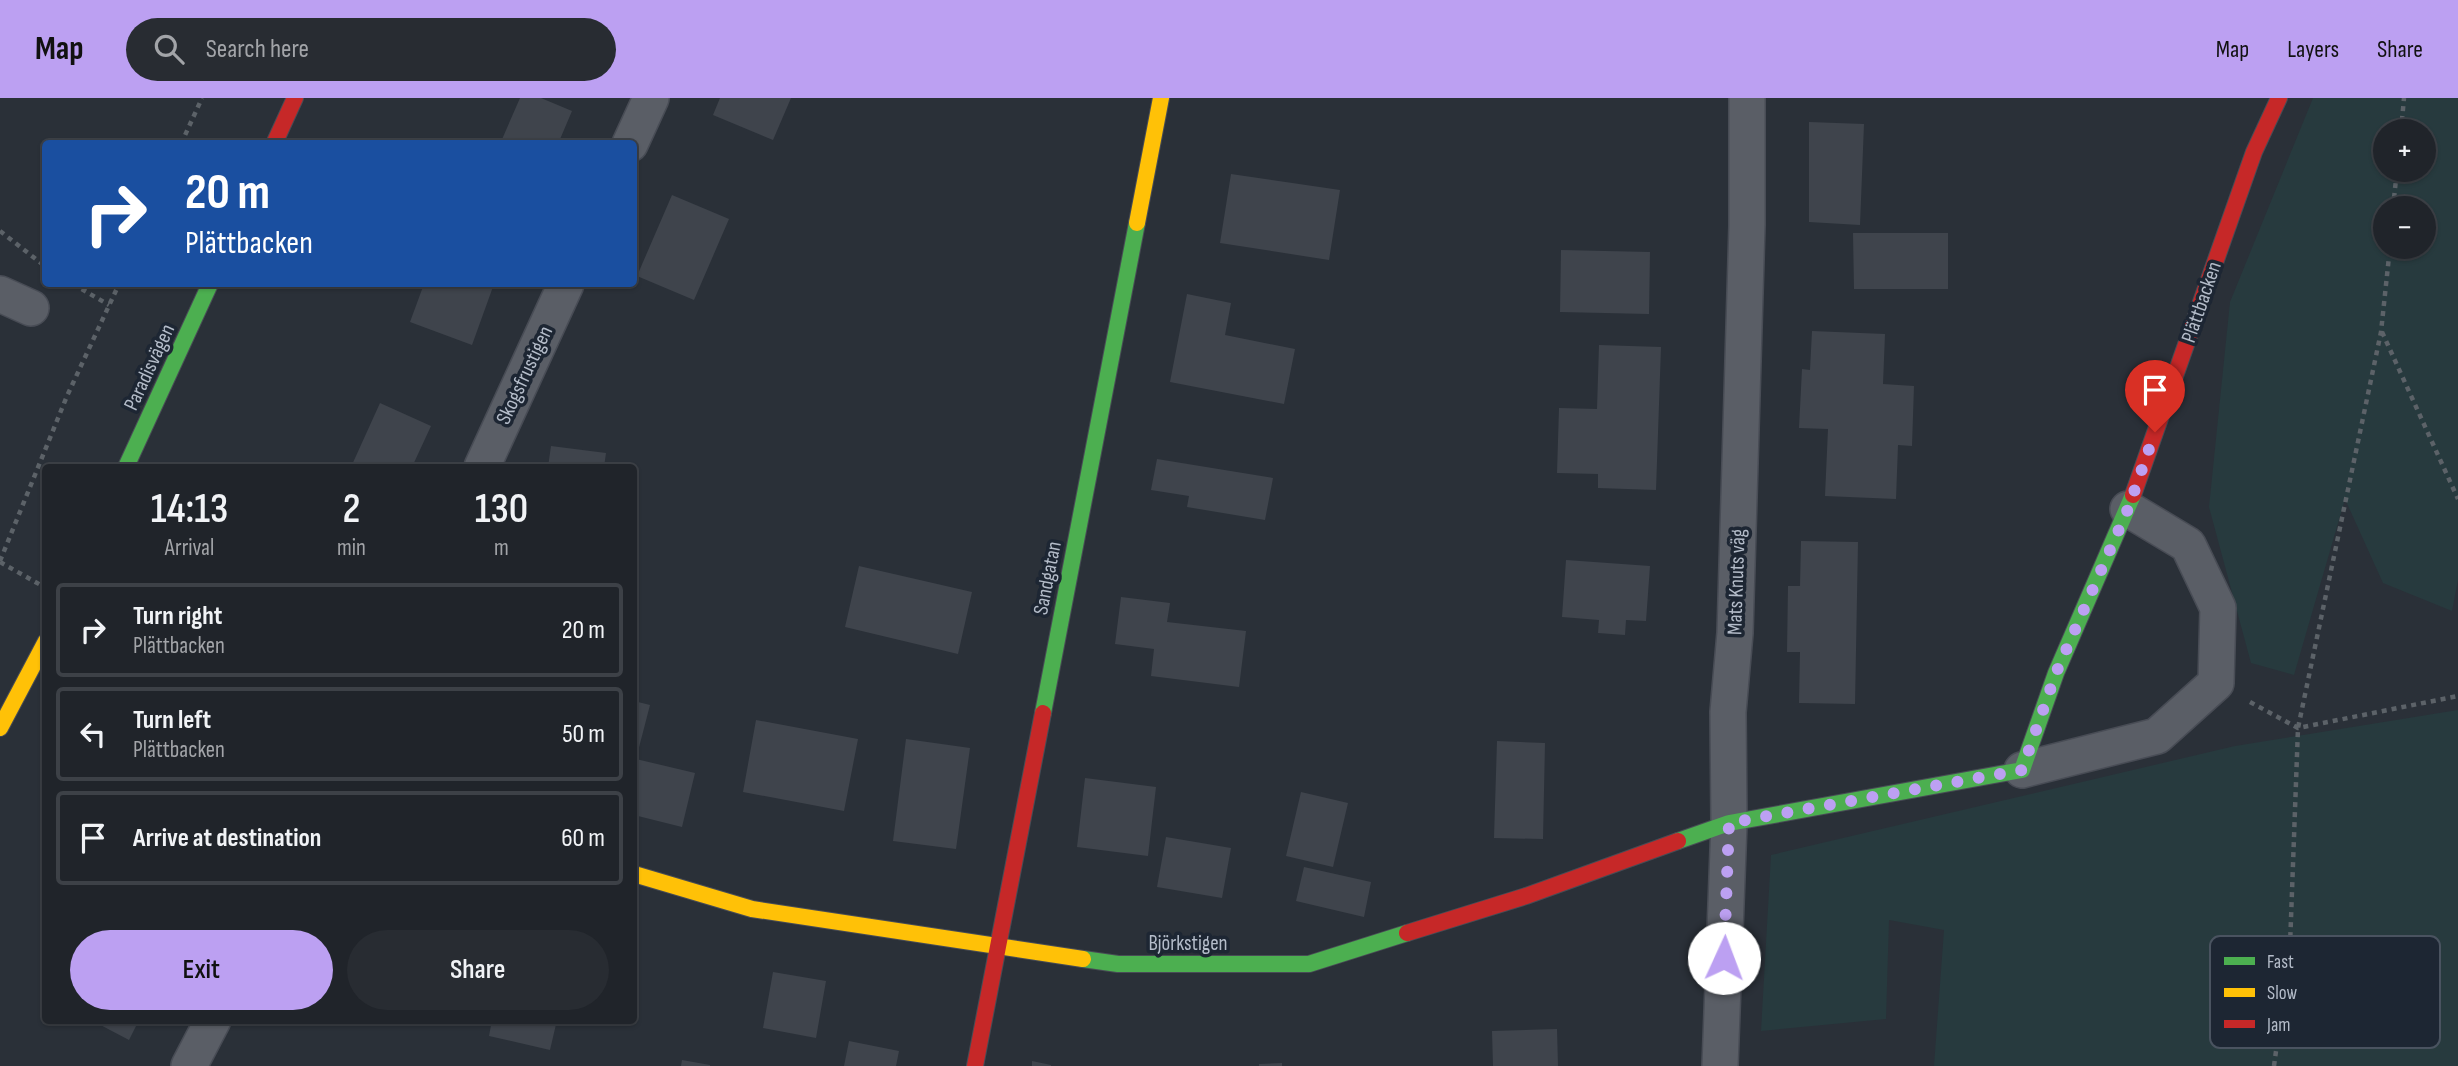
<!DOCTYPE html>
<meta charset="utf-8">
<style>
body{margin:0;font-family:"Sofia Sans Condensed",sans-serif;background:#282c32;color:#f1f3f6;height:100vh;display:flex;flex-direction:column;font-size:26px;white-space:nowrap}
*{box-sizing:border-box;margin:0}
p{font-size:23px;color:#a2a4a8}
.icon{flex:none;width:38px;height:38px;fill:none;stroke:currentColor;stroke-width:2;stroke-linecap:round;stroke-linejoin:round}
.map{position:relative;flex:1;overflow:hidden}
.panel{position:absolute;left:42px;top:366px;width:595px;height:560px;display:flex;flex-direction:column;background:#20242a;border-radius:7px;box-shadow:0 2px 5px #0004,0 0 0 2px #3d4147}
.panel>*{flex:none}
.top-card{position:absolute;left:42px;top:42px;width:595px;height:147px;border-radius:7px;box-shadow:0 2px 5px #0004,0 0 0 2px #3d4147;background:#1a4fa0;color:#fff;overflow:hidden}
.controls{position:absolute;left:2373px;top:21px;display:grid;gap:14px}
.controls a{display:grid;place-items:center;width:63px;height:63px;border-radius:50%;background:#20242a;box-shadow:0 2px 5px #0004,0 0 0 2px #3d4147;font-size:35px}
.pin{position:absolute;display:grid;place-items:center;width:60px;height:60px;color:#fff;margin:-72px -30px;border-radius:50% 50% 50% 0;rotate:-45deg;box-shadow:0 0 7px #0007}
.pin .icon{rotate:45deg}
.me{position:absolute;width:77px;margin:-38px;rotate:2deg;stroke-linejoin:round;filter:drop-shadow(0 0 5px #0008)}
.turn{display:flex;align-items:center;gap:24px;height:147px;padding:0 28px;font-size:32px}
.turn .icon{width:91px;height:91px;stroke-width:2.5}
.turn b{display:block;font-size:49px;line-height:60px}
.eta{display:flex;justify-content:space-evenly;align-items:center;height:119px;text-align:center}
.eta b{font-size:42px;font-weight:600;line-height:49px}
.button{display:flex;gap:14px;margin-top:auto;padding:14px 28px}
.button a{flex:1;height:80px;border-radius:42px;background:#bca0f2;color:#111;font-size:28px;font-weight:600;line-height:80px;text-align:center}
.button a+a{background:#282c32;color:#f1f3f6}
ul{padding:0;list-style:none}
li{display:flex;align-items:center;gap:21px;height:94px;margin:0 14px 10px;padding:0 14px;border:4px solid #3d4147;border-radius:7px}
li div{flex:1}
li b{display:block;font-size:26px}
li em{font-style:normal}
header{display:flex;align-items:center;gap:42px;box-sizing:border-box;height:98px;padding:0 35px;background:#bca0f2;color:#111}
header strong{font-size:33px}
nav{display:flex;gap:38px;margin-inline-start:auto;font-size:24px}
.search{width:490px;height:63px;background:#282c32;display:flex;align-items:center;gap:18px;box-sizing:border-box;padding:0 24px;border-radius:38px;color:#a2a4a8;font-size:26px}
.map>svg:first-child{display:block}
</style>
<header>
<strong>Map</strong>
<div class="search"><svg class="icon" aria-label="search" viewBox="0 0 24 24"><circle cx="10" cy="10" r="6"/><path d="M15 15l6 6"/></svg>Search here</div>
<nav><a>Map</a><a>Layers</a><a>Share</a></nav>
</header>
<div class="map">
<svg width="2458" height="968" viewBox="0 0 2458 968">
<rect width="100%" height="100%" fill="#2a3038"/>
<path fill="#273a3e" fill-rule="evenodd" d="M2313,0H2458V482L2452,513L2383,485L2345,401L2294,577L2251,565L2209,409L2230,204ZM2385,33H2424V72H2385ZM2385,110H2424V149H2385Z
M2458,612V968H1934L1944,832L1889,822L1886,921L1761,933L1771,757L2235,648Z"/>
<path fill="#3f444c" d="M520,0H541L572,13L558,46H500Z
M720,0H791L773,42L713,17Z
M1809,24L1864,26L1860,127L1809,124Z
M1231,76L1340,92L1329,162L1220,145Z
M672,97L729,121L694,202L637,178Z
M1853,135H1948V191H1854Z
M1561,152L1650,154L1649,216L1560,214Z
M424,186H494L472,247L410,224Z
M1187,196L1231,205L1225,237L1295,251L1284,306L1170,284Z
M1812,233L1885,236L1883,286L1914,288L1912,348L1898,347L1896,401L1825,398L1828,331L1799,330L1802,271L1810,272Z
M1599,247L1661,249L1656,392L1598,390V376L1557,375L1559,310L1597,311Z
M380,305L431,328L412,369H351Z
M551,348L606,355L604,369H548Z
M1157,361L1273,380L1265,422L1187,409L1189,398L1151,392Z
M1801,443L1858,444L1855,606L1799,605L1800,554H1787L1788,488H1800Z
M1566,462L1650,468L1646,523L1626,522L1625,537L1598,535L1599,522L1562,519Z
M859,468L972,494L958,556L845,529Z
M1121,499L1170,505L1167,524L1246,533L1239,589L1151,578L1154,551L1115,546Z
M634,603L650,607L636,661L695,675L682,729L634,717Z
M756,622L858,641L844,713L743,694Z
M906,641L970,650L956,751L893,743Z
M1497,643L1545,645L1543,741L1494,740Z
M1085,680L1156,689L1148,758L1077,749Z
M1301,694L1348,705L1333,769L1286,758Z
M1166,739L1231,750L1222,800L1157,789Z
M1304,769L1371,784L1364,819L1296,803Z
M773,874L826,883L816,940L763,930Z
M91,922H139L129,942Z
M492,922H557L550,952L489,938Z
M1557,931L1558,968H1493L1492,933Z
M849,943L899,953L896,968H844Z
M682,962L710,967V968H681Z
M1032,963L1051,967V968H1032Z
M1282,965V968H1259V966Z"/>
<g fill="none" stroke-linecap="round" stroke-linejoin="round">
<defs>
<path id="street" d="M630,46L651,0
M0,196L31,210
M482,369L566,186
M2022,672L2157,638L2216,585L2218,510L2188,447L2128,411
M189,968L213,922
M1720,968L1729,725L1728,614L1735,535L1747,127V0"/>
<path id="fast" d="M126,369L210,186
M1043,615L1137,125
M1678,743L1729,725L2022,672L2056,575L2133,397
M1083,861L1118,866H1309L1407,835"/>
<path id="slow" d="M1137,125L1161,0
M0,630L46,543
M634,776L752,811L1083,861"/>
<path id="jam" d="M274,46L295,0
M2133,397L2254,54L2279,0
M1407,835L1526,798L1678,743
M975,968L1043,615"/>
</defs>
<use href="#street" stroke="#484c55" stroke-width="38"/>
<use href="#fast" stroke="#484c55" stroke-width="18"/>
<use href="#slow" stroke="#484c55" stroke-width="18"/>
<use href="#jam" stroke="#484c55" stroke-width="18"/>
<path stroke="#5c6268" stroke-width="4.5" stroke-dasharray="5 5" stroke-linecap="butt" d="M2401,33L2404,0
M181,46L202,0
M2393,110L2397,72
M0,133L46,169
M73,186L109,207
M2382,234L2458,401
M0,463L67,298L119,186
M0,464L46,490
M2250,604L2298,630L2458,598
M2274,968L2290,848L2298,630L2381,234L2390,149"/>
<use href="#street" stroke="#5a5e66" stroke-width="35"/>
<use href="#fast" stroke="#4caf50" stroke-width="16"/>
<use href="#slow" stroke="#ffc107" stroke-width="16"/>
<use href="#jam" stroke="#c62828" stroke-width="16"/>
</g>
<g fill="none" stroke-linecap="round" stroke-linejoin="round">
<path stroke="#bca0f2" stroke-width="12" stroke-dasharray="0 21.6" d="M1724,860L1729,725L2022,672L2056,575L2128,411L2155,334"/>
</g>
<g text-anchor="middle" stroke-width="7" stroke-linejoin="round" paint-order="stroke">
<g font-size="21" fill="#b4bcc9" stroke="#1d2633">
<text transform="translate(2201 204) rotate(-71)" y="7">Plättbacken</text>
<text transform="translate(149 269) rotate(-65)" y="7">Paradisvägen</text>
<text transform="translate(524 277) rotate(-65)" y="7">Skogsfrustigen</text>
<text transform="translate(1047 480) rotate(-79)" y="7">Sandgatan</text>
<text transform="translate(1736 484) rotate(-88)" y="7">Mats Knuts väg</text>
<text x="1188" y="852">Björkstigen</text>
</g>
</g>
<rect x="2210" y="838" width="230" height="112" rx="10" fill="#1d2633" stroke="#4a5360" stroke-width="2"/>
<rect x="2224" y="859" width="31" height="8" fill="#4caf50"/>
<rect x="2224" y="890" width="31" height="9" fill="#ffc107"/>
<rect x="2224" y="922" width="31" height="8" fill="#c62828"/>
<g font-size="19" fill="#b4bcc9">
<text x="2267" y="870">Fast</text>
<text x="2267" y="901">Slow</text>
<text x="2267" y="933">Jam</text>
</g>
</svg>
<div class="controls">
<a>+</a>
<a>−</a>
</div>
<div class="pin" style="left:2155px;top:334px;background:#d93025"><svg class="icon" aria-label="arrive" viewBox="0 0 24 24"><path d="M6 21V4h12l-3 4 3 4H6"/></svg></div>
<svg class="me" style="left:1724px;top:860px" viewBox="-20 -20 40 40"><circle r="19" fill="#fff"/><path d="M0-13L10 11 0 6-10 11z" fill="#bca0f2"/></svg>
<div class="top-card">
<div class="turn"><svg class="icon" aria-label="right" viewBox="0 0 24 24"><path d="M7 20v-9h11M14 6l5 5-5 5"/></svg><div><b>20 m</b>Plättbacken</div></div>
</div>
<section class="panel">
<div class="eta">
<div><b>14:13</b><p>Arrival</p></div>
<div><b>2</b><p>min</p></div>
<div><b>130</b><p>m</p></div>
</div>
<ul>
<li><svg class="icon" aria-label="right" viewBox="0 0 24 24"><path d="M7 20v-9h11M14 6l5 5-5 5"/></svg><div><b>Turn right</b><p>Plättbacken</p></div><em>20 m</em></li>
<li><svg class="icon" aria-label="left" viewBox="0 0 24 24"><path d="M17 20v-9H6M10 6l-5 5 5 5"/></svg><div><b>Turn left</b><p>Plättbacken</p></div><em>50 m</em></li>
<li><svg class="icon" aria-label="arrive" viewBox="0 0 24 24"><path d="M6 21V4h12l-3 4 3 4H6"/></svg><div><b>Arrive at destination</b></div><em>60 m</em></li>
</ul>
<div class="button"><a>Exit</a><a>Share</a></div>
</section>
</div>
